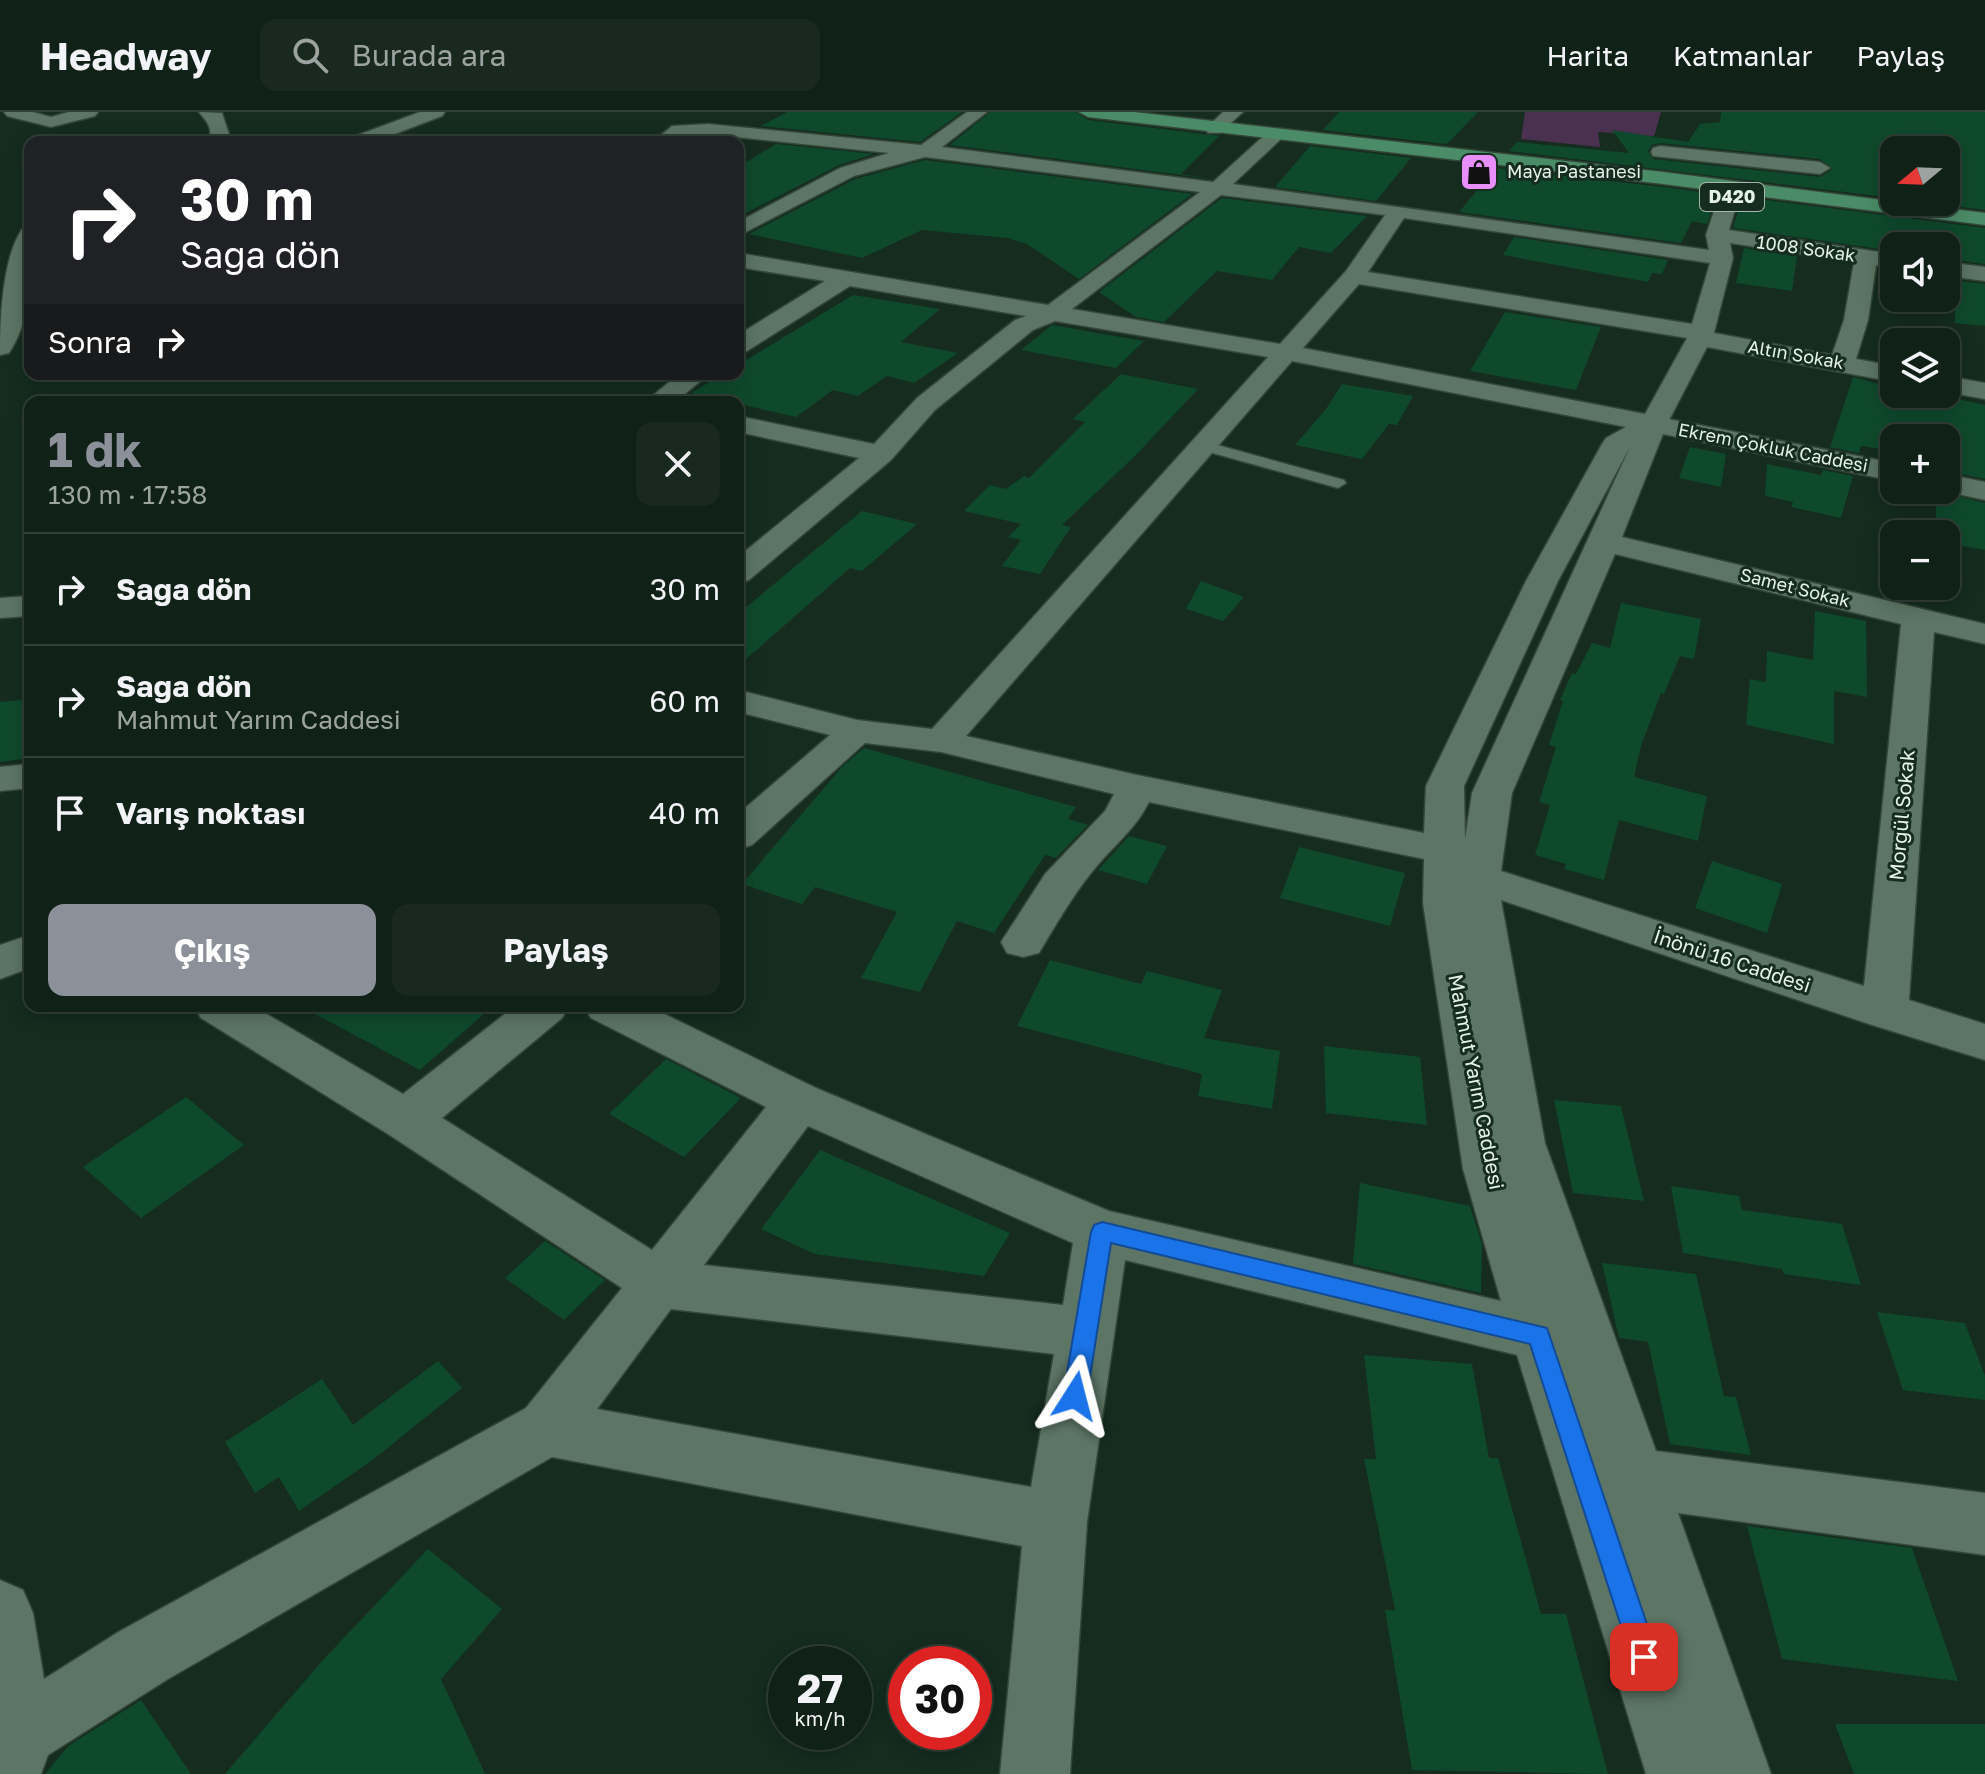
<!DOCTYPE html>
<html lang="tr">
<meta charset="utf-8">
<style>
body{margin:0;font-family:"Golos Text",sans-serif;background:#192920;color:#f1f3f6;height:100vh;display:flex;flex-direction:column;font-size:30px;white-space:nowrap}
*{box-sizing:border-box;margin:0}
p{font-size:26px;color:#9ca3a1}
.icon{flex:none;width:44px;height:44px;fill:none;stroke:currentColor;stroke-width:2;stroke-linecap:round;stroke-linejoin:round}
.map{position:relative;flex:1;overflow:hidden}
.details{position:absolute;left:24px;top:284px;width:720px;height:616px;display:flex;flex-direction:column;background:#102117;border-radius:16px;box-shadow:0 4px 20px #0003,0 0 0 2px #303e36}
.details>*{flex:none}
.banner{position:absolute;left:24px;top:24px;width:720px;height:244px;border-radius:16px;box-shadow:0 4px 20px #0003,0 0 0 2px #303e36;background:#202124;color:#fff;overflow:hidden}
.needle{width:52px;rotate:251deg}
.controls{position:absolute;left:1880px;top:24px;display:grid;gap:16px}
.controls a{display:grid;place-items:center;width:80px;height:80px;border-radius:16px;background:#102117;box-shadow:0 4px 20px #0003,0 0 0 2px #303e36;font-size:40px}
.speed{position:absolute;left:768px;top:1534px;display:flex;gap:16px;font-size:40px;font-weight:700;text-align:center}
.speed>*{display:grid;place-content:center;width:104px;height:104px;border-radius:50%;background:#102117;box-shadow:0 4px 20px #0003,0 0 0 2px #303e36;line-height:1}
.speed small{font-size:20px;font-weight:400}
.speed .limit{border:12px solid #d22;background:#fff;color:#111}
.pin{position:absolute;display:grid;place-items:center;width:68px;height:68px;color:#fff;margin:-34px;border-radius:16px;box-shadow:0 4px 12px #0006}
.me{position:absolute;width:88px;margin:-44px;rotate:9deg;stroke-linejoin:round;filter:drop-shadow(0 0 6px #0008)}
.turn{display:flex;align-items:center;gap:28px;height:168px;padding:0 24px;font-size:36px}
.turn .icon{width:104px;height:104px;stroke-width:2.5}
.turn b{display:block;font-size:56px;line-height:68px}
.then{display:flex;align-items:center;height:76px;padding:0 24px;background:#0003;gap:16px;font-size:30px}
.round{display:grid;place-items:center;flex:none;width:84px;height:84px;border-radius:16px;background:#192920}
.head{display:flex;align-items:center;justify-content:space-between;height:136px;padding:0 24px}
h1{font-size:48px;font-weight:700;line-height:60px;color:#8c9099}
.action{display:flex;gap:16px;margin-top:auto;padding:16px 24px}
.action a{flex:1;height:92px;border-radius:16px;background:#8c9099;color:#fff;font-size:32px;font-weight:700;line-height:92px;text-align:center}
.action a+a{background:#192920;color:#f1f3f6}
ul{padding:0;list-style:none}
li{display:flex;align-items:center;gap:24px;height:112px;padding:0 24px;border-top:2px solid #303e36}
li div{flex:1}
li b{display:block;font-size:30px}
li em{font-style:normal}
header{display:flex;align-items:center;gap:48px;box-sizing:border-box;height:112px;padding:0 40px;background:#102117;border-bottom:2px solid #303e36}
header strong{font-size:38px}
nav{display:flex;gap:44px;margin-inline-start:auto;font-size:28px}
.search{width:560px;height:72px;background:#192920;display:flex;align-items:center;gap:20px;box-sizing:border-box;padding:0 28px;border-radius:16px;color:#9ca3a1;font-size:30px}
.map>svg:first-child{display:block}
</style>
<header>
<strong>Headway</strong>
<div class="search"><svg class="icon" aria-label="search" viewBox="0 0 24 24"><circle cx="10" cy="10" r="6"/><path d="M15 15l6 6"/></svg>Burada ara</div>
<nav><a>Harita</a><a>Katmanlar</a><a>Paylaş</a></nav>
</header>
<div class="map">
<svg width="1985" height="1662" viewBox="0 0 1985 1662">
<rect width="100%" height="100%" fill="#152c1f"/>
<path fill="#4a3150" d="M1525,0H1661L1654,24L1598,20L1600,35L1521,27Z"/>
<path fill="#0f492c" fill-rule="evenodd" d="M787,0H962L920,30L761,14Z
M990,0H1076L1088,8L1219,24L1181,62L1212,67L950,33Z
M1339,0H1478L1447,32L1323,18Z
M1721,0H1985V98L1922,90H1946V38H1894V86L1509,39L1517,30L1629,41L1612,18L1688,30L1700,12L1720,10ZM1660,31L1820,47L1833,57L1820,65L1653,47L1648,39L1652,33Z
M776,32L874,42L839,53L738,105V55Z
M1310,34L1411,46L1376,89L1275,75Z
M925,48L1192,82L1079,167L1027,132L1008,126L922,118L862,146L749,122L855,67Z
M1496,56L1663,75L1717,82L1707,112L1692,109L1681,131L1459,100Z
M1742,85L1985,116V152L1946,147V134H1894V139L1733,116Z
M1222,86L1367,104L1331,141L1299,135L1272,168L1217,159L1164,210L1136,205L1099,180Z
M1514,125L1668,148L1662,162L1652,161L1648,170L1503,143Z
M1744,136L1797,144L1792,179L1736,171Z
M1946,167L1985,172V214L1955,211V183L1946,181Z
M853,183L940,197L901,230L958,241L914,271L887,264L858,284L833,278L796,305L691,281L723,262H738V253Z
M1505,200L1601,215L1576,278L1470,259Z
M1052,213L1144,229L1116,256L1021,238Z
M1121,262L1198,277L1135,344L1062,413L1071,415L1040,462L1002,454L1021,428L1008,425L1021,412L964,399L990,373L1006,377L1024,364L1029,366L1085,310L1073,307Z
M1853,265L1894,276V282H1921L1948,287L1949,285L1985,293V367L1946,359V326H1894V339L1861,334L1859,341L1830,335Z
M1342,272L1413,284L1397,313L1389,312L1362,347L1295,333L1326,297Z
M1690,335L1726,342L1721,375L1679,366Z
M1767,352L1821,363L1823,358L1853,364L1841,406L1791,395L1793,390L1765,384Z
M1936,378L1985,391V438L1946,431V422H1936Z
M862,399L917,412L862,459L850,456L738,554V502Z
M1201,469L1244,485L1223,509L1186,497Z
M1621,491L1701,507L1694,547L1680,544L1664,582L1661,581L1641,634L1634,665L1707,684L1698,729L1619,708L1604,768L1564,757L1566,752L1535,743L1550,693L1539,690L1556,635L1549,633L1563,589L1560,588L1572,561L1576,562L1592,531L1610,536Z
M1815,499L1866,509L1867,585L1834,579V632L1746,613L1750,567L1766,570L1767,539L1813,548Z
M30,587V646L0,650V590Z
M864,636L1076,695L1068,707L1088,713L1056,746L1045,743L994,821L957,809L920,880L861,866L897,800L815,775L802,792L742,772L842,655Z
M1129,724L1167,734L1147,772L1098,758Z
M1299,735L1405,761L1390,814L1280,786Z
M1712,749L1782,772L1767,821L1695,796Z
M1050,848L1141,872L1147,859L1222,878L1204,926L1280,939L1272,997L1198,984L1202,962L1017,914Z
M300,894H493L420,958Z
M1324,934L1420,945L1427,1013L1326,1001Z
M666,947L741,986L684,1045L609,1002Z
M186,985L244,1033L141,1106L83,1055Z
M1554,988L1621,994L1644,1089L1573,1081Z
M820,1038L1010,1121L984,1164L815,1142L761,1117Z
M1360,1071L1470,1094L1482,1132L1481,1181L1353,1152Z
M1671,1074L1739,1084L1742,1098L1842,1112L1861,1173L1784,1162L1782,1157L1683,1141Z
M545,1129L605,1168L564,1208L505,1166Z
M1602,1151L1696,1162L1724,1284L1736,1285L1751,1343L1670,1332L1648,1230L1619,1226Z
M1877,1200L1965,1211L1985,1264V1288L1903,1278Z
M1364,1243L1472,1252L1489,1346H1498L1541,1502H1566L1608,1662L1412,1658L1385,1498H1395L1364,1347H1376Z
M438,1249L462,1276L374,1347L299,1399L279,1365L255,1381L225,1330L322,1267L353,1313Z
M1747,1414L1912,1436L1958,1569L1782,1547Z
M428,1437L502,1497L441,1567L485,1662H225L322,1549Z
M141,1588L191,1662H45L68,1634Z
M1835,1612H1985V1662H1854Z"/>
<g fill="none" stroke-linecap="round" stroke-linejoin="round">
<defs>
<path id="service" d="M1203,329L1344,368L1346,371L1338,376L1198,337L1195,334Z"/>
<path id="minor" d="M4,0H33L51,5L69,0H98L95,4L51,15L7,4Z
M199,0L222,1L229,22L227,30H209C213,15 207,10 199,0Z
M420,0H445L442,4L374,30H348L350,26Z
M967,0H987L942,35L1213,70L1269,19L1275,18L1284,23L1281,27L1233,72L1709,138L1706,123L1719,84L1729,78L1739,84L1729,118L1894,142V156L1876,153L1868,208L1856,247L1894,254V270L1707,235L1667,312L1622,425L1985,512V532L1934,520L1909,888L1985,912V948L1869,912L1501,788L1545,1031L1656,1339L1985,1381V1443L1678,1401L1771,1662H1646L1517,1243L1125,1148L1087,1410L1070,1662H1000L1022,1434L552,1345L168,1567L48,1643L41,1662H0V1468L23,1478L33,1501L44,1567L120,1519L526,1296L622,1176L388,1022L201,906L194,894H253L403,982L515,894H569L562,906L442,1006L652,1138L766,995L591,906L584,894H648L816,976L1109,1099L1501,1189L1463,1057L1423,791L1424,747L1149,690C1137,714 1120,728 1102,748C1077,776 1058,809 1039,841L1023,845L1007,841L1001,830L1045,762L1105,699L1114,682L941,640L865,631L752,733L738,737V702L830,623L738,600V578L857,608L932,617L1268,245L1055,209L1033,218L935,298L891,348L749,468L738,471V445L859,346L738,320V304L874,332L917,286L1015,208L1026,204L850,174L747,239L738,241V223L825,169L738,155V141L1048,193L1200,80L925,45L854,64L738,124V110L840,56L889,41L708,22C687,23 673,30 653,30L672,14L708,12L921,33ZM1221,83L1385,103L1346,159L1280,232L1072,197ZM1404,106L1710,151L1692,212L1368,160ZM1730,131L1854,150L1844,208L1832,243L1714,221L1733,146ZM1359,172L1687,226L1645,302L1303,236ZM1292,249L1626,315L1606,326L1602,332L1526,469L1426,674L1424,721L1137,663L966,624ZM1630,335L1472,681L1465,727L1464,674L1558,469ZM1615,442L1901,512L1864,874L1501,759L1512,681ZM808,1014L1073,1131L1063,1193L704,1153ZM671,1197L1054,1242L1031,1375L597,1297Z
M1223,0H1243L1220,21H1208L1205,17Z
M1660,34L1820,50L1830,56L1820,62L1653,44L1651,40L1653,36Z
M30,116C30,157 33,206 9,241L0,243C0,208 2,147 22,117Z
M1946,150L1985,155V169L1946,164Z
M679,262H709L675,290H645Z
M1946,264L1985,271V287L1946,280Z
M30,484V504L0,506V486Z
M30,652V676L0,679V655Z
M30,823V856L0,867V833Z"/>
<path id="tertiary" d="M1653,304L1894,351V369L1643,318L1639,312L1643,306Z
M1946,362L1985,370V388L1939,378H1946Z"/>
<path id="primary" d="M1079,0H1134L1663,60L1985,101V113L1663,72L1088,5Z"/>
</defs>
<use href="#service" stroke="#334639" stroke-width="3"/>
<use href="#minor" stroke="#334639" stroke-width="3"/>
<use href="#tertiary" stroke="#334639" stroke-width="3"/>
<use href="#primary" stroke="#334639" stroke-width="3"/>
<use href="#service" fill="#5c7565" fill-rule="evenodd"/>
<use href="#minor" fill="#5c7565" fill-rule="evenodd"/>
<use href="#tertiary" fill="#5c7565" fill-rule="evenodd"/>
<use href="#primary" fill="#4b8c68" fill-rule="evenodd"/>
</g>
<path fill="#1a73e8" stroke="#114b97" stroke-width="2" d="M1102,1110L1547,1216L1658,1545L1654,1555L1644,1559L1635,1555L1631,1545L1530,1232L1111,1131L1087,1284L1084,1292L1075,1295L1067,1292L1063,1284L1091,1120L1094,1113Z"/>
<defs>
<symbol id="shop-square" viewBox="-11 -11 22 22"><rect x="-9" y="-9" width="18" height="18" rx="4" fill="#e98efe" stroke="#152c1f"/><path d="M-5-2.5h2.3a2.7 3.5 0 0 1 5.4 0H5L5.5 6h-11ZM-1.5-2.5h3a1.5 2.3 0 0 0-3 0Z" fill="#111"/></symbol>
</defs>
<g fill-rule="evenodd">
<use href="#shop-square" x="1457" y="38" width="44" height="44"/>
</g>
<g text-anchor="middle" stroke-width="6" stroke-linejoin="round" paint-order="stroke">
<g font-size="18" fill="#e4f2e8" stroke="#152c1f" text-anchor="start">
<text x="1507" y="66">Maya Pastanesi</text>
</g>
<rect fill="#152c1f" stroke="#a6b7ac" stroke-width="2" x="1700" y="71" width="64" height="28" rx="6"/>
<g font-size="18" font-weight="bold" fill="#e4f2e8">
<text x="1732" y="91">D420</text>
</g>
<g font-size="18" fill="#e4f2e8" stroke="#152c1f">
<text transform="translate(1806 137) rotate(8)" y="6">1008 Sokak</text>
<text transform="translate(1796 243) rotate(10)" y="6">Altın Sokak</text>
<text transform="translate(1773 336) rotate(11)" y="6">Ekrem Çokluk Caddesi</text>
<text transform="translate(1795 476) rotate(14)" y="6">Samet Sokak</text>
</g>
<g font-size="20" fill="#e4f2e8" stroke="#152c1f">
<text transform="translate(1902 703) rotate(-85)" y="7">Morgül Sokak</text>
<text transform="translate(1732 849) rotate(18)" y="7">İnönü 16 Caddesi</text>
<text transform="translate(1476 970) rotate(79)" y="7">Mahmut Yarım Caddesi</text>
</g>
</g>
</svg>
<div class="controls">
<a><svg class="needle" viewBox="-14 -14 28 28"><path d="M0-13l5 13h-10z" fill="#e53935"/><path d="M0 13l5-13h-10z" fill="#9ca3a1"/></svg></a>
<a><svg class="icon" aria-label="sound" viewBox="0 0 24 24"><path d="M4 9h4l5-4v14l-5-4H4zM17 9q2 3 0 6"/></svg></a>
<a><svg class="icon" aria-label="layers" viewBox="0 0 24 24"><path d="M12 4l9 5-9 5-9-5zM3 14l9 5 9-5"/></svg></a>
<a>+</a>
<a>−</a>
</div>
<div class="speed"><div>27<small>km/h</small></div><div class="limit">30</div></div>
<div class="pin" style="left:1644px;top:1545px;background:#d93025"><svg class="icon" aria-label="arrive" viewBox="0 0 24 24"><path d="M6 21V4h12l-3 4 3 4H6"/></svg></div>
<svg class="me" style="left:1075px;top:1284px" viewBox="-20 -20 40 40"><path d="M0-17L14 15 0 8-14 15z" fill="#1a73e8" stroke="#fff" stroke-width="4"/></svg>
<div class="banner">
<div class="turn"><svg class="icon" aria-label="right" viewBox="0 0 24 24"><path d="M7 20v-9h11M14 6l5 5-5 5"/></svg><div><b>30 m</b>Sağa dön</div></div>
<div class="then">Sonra<svg class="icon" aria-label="right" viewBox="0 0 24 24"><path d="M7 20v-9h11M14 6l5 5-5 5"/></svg></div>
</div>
<section class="details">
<div class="head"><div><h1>1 dk</h1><p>130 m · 17:58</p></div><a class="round"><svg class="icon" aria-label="close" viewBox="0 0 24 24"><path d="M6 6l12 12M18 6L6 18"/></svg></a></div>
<ul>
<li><svg class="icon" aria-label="right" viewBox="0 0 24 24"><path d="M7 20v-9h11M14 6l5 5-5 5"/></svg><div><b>Sağa dön</b></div><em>30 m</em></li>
<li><svg class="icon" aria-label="right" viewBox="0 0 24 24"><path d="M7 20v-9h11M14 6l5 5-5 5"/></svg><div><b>Sağa dön</b><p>Mahmut Yarım Caddesi</p></div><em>60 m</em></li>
<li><svg class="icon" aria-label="arrive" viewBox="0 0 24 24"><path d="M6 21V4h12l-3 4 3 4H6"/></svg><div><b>Varış noktası</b></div><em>40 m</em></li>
</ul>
<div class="action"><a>Çıkış</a><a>Paylaş</a></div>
</section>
</div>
